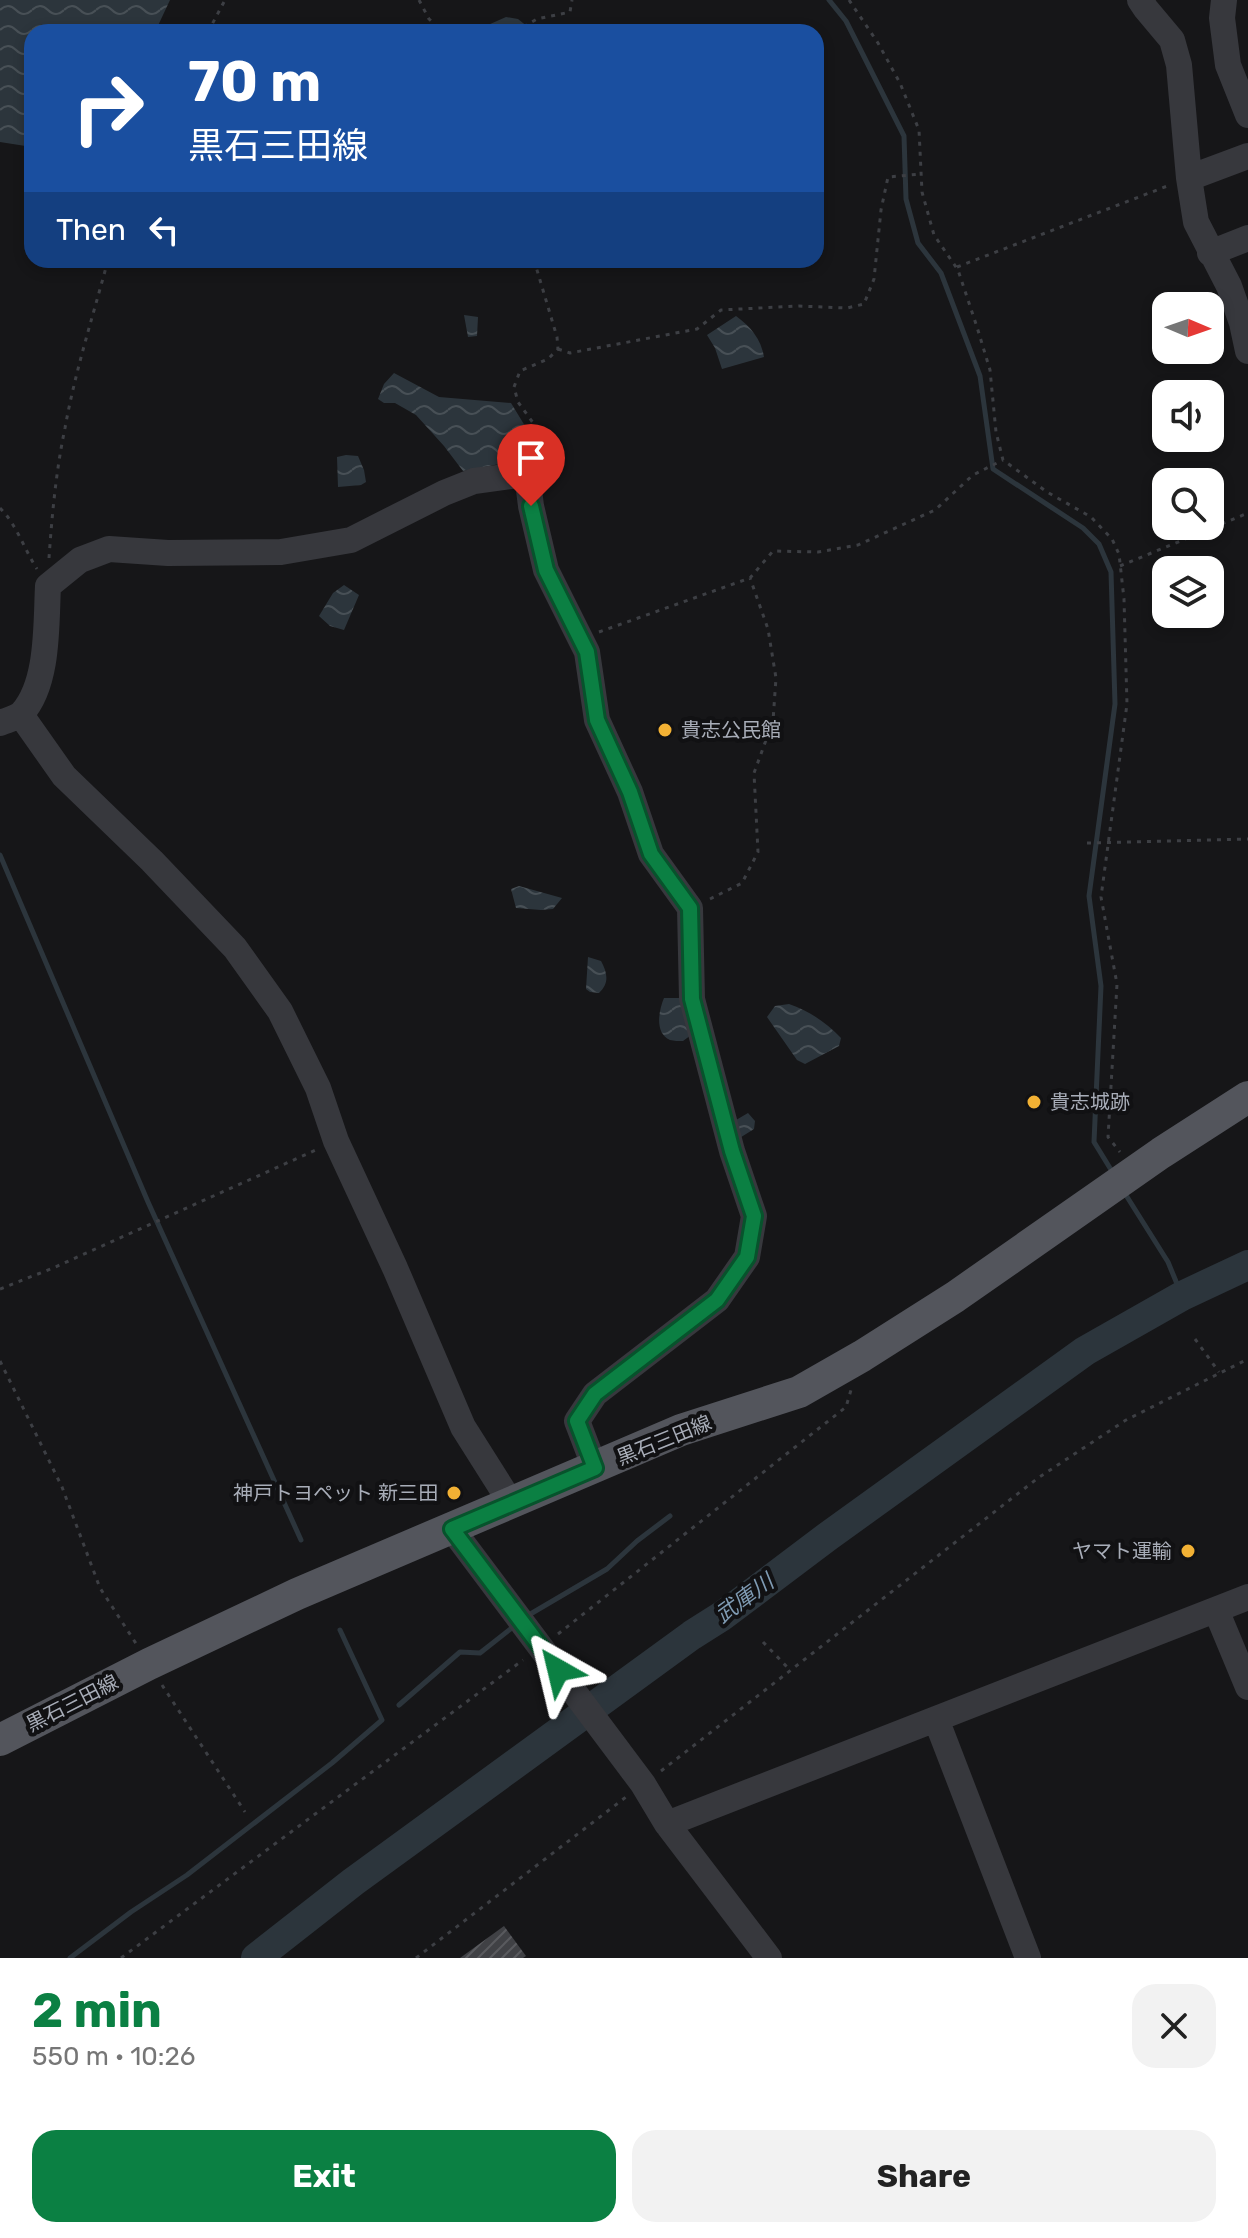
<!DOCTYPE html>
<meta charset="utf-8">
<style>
body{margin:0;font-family:Rubik,"Noto Sans JP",sans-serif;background:#f2f2f2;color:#222;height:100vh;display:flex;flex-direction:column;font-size:30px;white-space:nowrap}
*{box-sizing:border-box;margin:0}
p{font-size:26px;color:#767676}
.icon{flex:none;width:44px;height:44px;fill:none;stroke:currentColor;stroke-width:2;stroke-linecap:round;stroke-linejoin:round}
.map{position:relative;height:1958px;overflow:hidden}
.panel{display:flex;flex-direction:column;background:#fff;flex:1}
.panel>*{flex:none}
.top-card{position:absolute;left:24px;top:24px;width:800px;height:244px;border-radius:24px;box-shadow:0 4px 12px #0003;background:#1a4fa0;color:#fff;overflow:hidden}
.needle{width:52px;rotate:92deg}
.tools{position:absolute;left:1152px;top:292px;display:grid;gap:16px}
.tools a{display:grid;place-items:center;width:72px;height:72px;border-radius:16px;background:#fff;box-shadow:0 4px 12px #0003;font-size:40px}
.pin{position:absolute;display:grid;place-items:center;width:68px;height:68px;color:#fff;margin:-82px -34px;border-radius:50% 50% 50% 0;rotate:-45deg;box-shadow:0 0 8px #0007}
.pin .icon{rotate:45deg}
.me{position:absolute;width:88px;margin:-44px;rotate:323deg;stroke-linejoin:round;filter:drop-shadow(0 0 6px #0008)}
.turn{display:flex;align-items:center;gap:28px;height:168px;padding:0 32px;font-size:36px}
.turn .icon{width:104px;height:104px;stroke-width:2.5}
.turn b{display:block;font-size:56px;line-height:68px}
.then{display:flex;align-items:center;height:76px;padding:0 32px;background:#0003;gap:16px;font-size:30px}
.round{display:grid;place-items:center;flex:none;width:84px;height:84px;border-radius:24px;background:#f2f2f2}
.head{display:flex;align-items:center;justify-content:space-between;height:136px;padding:0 32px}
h1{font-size:48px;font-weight:700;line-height:60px;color:#0b8043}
.primary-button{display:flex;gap:16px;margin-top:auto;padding:16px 32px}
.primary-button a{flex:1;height:92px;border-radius:24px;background:#0b8043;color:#fff;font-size:32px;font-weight:700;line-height:92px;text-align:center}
.primary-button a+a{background:#f2f2f2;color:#222}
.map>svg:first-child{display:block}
</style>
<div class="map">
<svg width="1248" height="1958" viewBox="0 0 1248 1958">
<defs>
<pattern id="water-waves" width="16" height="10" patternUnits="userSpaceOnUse" patternTransform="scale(2)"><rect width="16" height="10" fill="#2c353c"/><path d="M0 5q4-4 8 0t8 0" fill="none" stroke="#485056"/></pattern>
<pattern id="building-hatch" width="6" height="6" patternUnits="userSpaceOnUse" patternTransform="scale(2)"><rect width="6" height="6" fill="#404145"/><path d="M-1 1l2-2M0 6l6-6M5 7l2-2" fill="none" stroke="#595a5e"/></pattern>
</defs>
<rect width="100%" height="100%" fill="#161618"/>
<path fill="url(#water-waves)" d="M0,0H170L155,32H32V147L0,142Z
M506,17L518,19L533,31L551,32H483L488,25Z
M464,315L478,317L477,336L468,337Z
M736,316C751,327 761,339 764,357L722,369L715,348L707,335Z
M394,373L439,397L511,403L536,444L530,458L463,471L444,446L416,415L395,403H384L378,399L384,384Z
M346,455L358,456L364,470L366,482L361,485L338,487L337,457Z
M344,585L359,595L344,630L330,626L319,616L333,593Z
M519,886L562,898L553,909L541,910L516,908L511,889Z
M588,957L601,961C607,972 610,983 599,993L590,992L586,989Z
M664,998H686L695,1032L683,1041C679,1041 674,1041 670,1040C654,1033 659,1010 664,998Z
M789,1004C808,1010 827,1023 841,1038L839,1046L805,1064L797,1060L767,1017L775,1006Z
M748,1113L755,1121L754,1129L738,1139L731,1123Z"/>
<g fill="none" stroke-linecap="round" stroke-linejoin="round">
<path stroke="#2c353c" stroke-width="5" d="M829,0L846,21L904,136L906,199L918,243L941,273L980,376L993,469L1083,528L1099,544L1111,572L1115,704L1089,896L1101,986L1094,1142L1113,1173
M0,855L148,1202L301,1540
M1124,1192L1168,1262L1182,1296
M527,1616L607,1569L637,1541L670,1516
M399,1705L460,1652L480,1653L513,1627
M70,1958L131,1912L187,1875L332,1763L382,1720L340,1630"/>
<path stroke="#2c353c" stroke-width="30" d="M256,1958L353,1882L692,1635L722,1616L827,1537L1085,1351L1182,1296L1248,1265"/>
</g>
<path fill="url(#building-hatch)" d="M504,1926L526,1956L523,1958H460Z"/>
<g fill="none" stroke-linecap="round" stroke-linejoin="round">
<path stroke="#3d3f44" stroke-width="3" stroke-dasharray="4 6" stroke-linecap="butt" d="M419,0L429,19L443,32
M849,0L878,43L900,83L919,130L922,192L934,235L958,270L977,327L990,370L996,432L1003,460L1047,492L1091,517L1112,539L1119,554L1124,599L1127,704L1101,897L1117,984L1108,1137L1120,1152
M208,32L225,0
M515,32L537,19L570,12L572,0
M534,260L557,337L558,349L548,359L520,371L514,387L518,402L539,431L543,442L539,458
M957,267L1170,185
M558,349L570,353L697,329L721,310L799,306L847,308L864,304L874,279L881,210L888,177L921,174
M0,508C17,525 24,549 37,569
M49,558C52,515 56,471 65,428C75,372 93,316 108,260
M1120,566L1248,513
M599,632L750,578L773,551L818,552L858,545L935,510L973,475L1003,460
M1087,843L1248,839
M710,899L742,883L758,852L754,773L773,721L776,678L768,629L750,578
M0,1289L53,1268L318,1149
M1195,1339L1219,1372
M0,1361L62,1487L100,1588L137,1645
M558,1634L846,1407L851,1390
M763,1642L790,1670
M162,1685L245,1812
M661,1771L1038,1478L1126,1420L1248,1359
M121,1958L523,1660
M416,1958L626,1797"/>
<path stroke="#37383d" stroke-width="26" d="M1140,0L1146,9L1172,40L1179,65L1189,178L1196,222L1229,286L1242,323L1248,351
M1224,0L1222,18L1228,65L1248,115
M1189,178L1248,156
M1210,253L1248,238
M21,715L64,776L152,861L235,948L280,1011L318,1088L336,1141L395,1268L463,1427L511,1503
M0,723C7,720 17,718 22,713C49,683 46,623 48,586L80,560L109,549L168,553L281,552L351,540L444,493L474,481L527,474L531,506L546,570L587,652L597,720L630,792L651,854L690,908L692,999L732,1151L754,1216L747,1257L717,1300L595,1394L577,1421L595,1468
M452,1529L643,1784L667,1824L769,1958
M1216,1610L1248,1687
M936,1719L1028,1958
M667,1824L1248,1597"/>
<path stroke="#53555c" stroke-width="32" d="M0,1740L149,1664L297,1594L681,1430L799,1392L862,1356L955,1297L1161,1153L1248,1097"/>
</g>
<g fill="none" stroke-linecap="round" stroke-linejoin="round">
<defs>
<path id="route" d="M531,506L546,570L587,652L597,720L630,792L651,854L690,908L692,999L732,1151L754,1216L747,1257L717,1300L595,1394L577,1421L595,1468L452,1529L558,1670"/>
</defs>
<use href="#route" stroke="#07532c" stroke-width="20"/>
<use href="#route" stroke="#0b8043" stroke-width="14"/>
</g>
<g fill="#f2b134" stroke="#111113" stroke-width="3">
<circle cx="665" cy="730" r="8"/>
<circle cx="1034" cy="1102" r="8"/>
<circle cx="454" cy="1493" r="8"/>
<circle cx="1188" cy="1551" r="8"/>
</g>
<g text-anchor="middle" stroke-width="8" stroke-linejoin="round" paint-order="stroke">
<g font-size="20" fill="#a8adb8" stroke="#111113" text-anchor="start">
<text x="681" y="737">貴志公民館</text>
<text x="1050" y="1109">貴志城跡</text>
<text x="438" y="1500" text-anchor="end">神戸トヨペット 新三田</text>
<text x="1172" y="1558" text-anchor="end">ヤマト運輸</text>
</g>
<g font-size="20" fill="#a8adb8" stroke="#111113">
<text transform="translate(664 1440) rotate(-22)" y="7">黒石三田線</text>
<text transform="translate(72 1703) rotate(-27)" y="7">黒石三田線</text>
</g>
<g font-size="22" font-style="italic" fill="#7f9bb3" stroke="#111113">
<text transform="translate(744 1598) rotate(-36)" y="8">武庫川</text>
</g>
</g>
</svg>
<div class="tools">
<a><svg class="needle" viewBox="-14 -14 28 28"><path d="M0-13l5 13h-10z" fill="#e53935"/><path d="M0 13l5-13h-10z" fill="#767676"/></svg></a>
<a><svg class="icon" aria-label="sound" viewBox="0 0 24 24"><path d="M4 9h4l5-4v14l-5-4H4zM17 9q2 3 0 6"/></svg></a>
<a><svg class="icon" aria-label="search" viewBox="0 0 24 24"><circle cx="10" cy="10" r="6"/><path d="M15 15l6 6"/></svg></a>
<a><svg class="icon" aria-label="layers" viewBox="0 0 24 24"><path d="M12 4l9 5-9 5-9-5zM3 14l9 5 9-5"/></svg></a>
</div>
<div class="pin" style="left:531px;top:506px;background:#d93025"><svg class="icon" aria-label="arrive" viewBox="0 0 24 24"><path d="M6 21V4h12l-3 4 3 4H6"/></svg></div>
<svg class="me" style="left:558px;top:1670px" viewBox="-20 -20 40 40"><path d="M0-17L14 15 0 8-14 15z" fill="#0b8043" stroke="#fff" stroke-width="4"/></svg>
<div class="top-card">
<div class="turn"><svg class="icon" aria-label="right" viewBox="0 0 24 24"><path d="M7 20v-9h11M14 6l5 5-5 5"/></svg><div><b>70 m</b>黒石三田線</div></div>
<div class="then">Then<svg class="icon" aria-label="left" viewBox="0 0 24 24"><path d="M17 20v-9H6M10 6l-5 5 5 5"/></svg></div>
</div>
</div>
<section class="panel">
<div class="head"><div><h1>2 min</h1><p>550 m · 10:26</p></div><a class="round"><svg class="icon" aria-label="close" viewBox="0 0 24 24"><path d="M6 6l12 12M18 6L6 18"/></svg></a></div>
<div class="primary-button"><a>Exit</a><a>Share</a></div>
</section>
